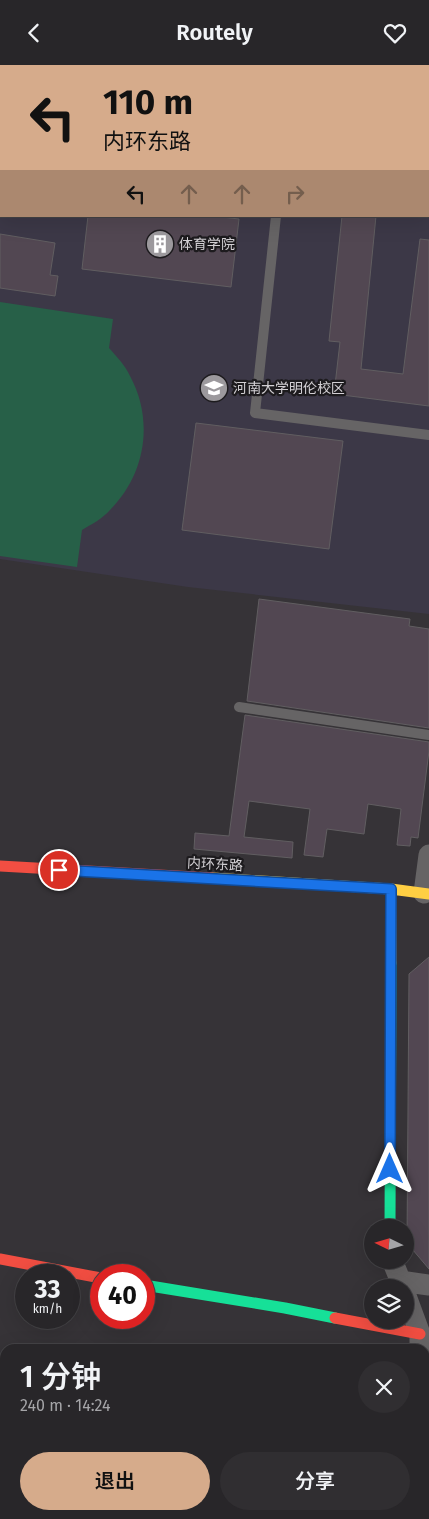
<!DOCTYPE html>
<html lang="zh">
<meta charset="utf-8">
<style>
body{margin:0;font-family:"Fira Sans","Noto Sans SC",sans-serif;background:#302e31;color:#f1f3f6;height:100vh;display:flex;flex-direction:column;font-size:19px;white-space:nowrap}
*{box-sizing:border-box;margin:0}
p{font-size:16px;color:#a5a5a8}
.icon{flex:none;width:28px;height:28px;fill:none;stroke:currentColor;stroke-width:2;stroke-linecap:round;stroke-linejoin:round}
.map{position:relative;flex:1;overflow:hidden}
.details{position:absolute;left:0px;top:1279px;width:430px;height:176px;display:flex;flex-direction:column;background:#282629;border-radius:15px 15px 0 0;box-shadow:0 5px 20px #0002,0 0 0 1px #444346}
.details>*{flex:none}
.guide{position:absolute;left:0px;top:0px;width:430px;height:152px;box-shadow:0 5px 20px #0002,0 0 0 1px #444346;background:#d6ab8b;color:#111;overflow:hidden}
.needle{width:32px;rotate:275deg}
.buttons{position:absolute;left:364px;top:1154px;display:grid;gap:10px}
.buttons a{display:grid;place-items:center;width:50px;height:50px;border-radius:50%;background:#282629;box-shadow:0 5px 20px #0002,0 0 0 1px #444346;font-size:25px}
.speed{position:absolute;left:15px;top:1199px;display:flex;gap:10px;font-size:25px;font-weight:700;text-align:center}
.speed>*{display:grid;place-content:center;width:65px;height:65px;border-radius:50%;background:#282629;box-shadow:0 5px 20px #0002,0 0 0 1px #444346;line-height:1}
.speed small{font-size:12px;font-weight:400}
.speed .limit{border:8px solid #d22;background:#fff;color:#111}
.pin{position:absolute;display:grid;place-items:center;width:42px;height:42px;color:#fff;margin:-21px;border:2px solid #fff;border-radius:50%;box-shadow:0 1px 5px #0007}
.me{position:absolute;width:55px;margin:-28px;rotate:0deg;stroke-linejoin:round;filter:drop-shadow(0 0 4px #0008)}
.turn{display:flex;align-items:center;gap:18px;height:105px;padding:0 20px;font-size:22px}
.turn .icon{width:65px;height:65px;stroke-width:2.5}
.turn b{display:block;font-size:35px;line-height:42px}
.lanes{display:flex;align-items:center;height:48px;padding:0 20px;background:#0003;justify-content:center;gap:25px;direction:ltr}
.lanes .off{opacity:.35}
.round{display:grid;place-items:center;flex:none;width:52px;height:52px;border-radius:26px;background:#302e31}
.headline{display:flex;align-items:center;justify-content:space-between;height:85px;padding:0 20px}
h1{font-size:30px;font-weight:600;line-height:38px}
.action{display:flex;gap:10px;margin-top:auto;padding:10px 20px}
.action a{flex:1;height:58px;border-radius:30px;background:#d6ab8b;color:#111;font-size:20px;font-weight:600;line-height:58px;text-align:center}
.action a+a{background:#302e31;color:#f1f3f6}
header{display:flex;justify-content:space-between;align-items:center;height:65px;padding:0 20px;background:#282629;font-size:22px;font-weight:600}
.map>svg:first-child{display:block}
</style>
<header><svg class="icon" aria-label="back" viewBox="0 0 24 24"><path d="M15 5l-7 7 7 7"/></svg>Routely<svg class="icon" aria-label="heart" viewBox="0 0 24 24"><path d="M12 20l-8-8c-3-5 5-10 8-4 3-6 11-1 8 4z"/></svg></header>
<div class="map">
<svg width="429" height="1454" viewBox="0 0 429 1454">
<rect width="100%" height="100%" fill="#363337"/>
<path fill="#3c3847" fill-rule="evenodd" d="M0,0H429V549L188,522L0,494ZM1,1H429V151H1Z"/>
<path fill="#276048" d="M0,237L113,254L109,283C117,292 125,300 130,311C154,355 146,409 110,445C102,454 92,459 82,465L77,502L0,491Z"/>
<path fill="#524752" stroke="#615e61" d="M88,151H213L239,154L231,222L82,204Z
M342,151H376L361,304L403,309L420,174L429,175V341L334,329L340,277L329,276Z
M0,169L55,178L50,210L58,211L55,231L0,223Z
M196,358L343,376L329,484L182,465Z
M259,534L410,554L409,561L429,564V663L247,636Z
M245,650L429,677V686L418,773L411,772L410,781L397,780L401,744L368,739L364,769L327,764L323,792L304,790L310,744L249,736L244,772L293,777L292,793L194,784L195,768L229,771Z
M429,892V1204L407,1178L409,909Z"/>
<g fill="none" stroke-linecap="round" stroke-linejoin="round">
<path stroke="#666466" stroke-width="3" stroke-dasharray="1 4" stroke-linecap="butt" d="M0,1351L5,1352
M425,1424L429,1425
M355,1450L372,1453"/>
<path stroke="#666465" stroke-width="10" d="M40,1V0
M291,1V0
M276,151L255,348L429,370
M239,642L429,670"/>
<path stroke="#666465" stroke-width="21" d="M424,828L429,790
M392,1195L403,1222
M400,1216L429,1220
M405,1228L420,1269V1284"/>
<path stroke="#16e098" stroke-width="11" d="M390,1162L391,898
M144,1220L285,1243L335,1253"/>
<path stroke="#ffcf43" stroke-width="11" d="M212,813L391,824L429,829
M391,898V824"/>
<path stroke="#f24e42" stroke-width="11" d="M0,801L212,813
M0,1194L101,1213
M335,1253L420,1269
M0,1379L5,1380
M392,1450L413,1454"/>
</g>
<g fill="none" stroke-linecap="round" stroke-linejoin="round">
<defs>
<path id="route" d="M59,805L391,824L390,1104"/>
</defs>
<use href="#route" stroke="#114b97" stroke-width="12"/>
<use href="#route" stroke="#1a73e8" stroke-width="9"/>
</g>
<defs>
<symbol id="building-disc" viewBox="-11 -11 22 22"><circle r="9.5" fill="#9c999d" stroke="#1d1b1e"/><path d="M-4-6H4V6H1V3H-1V6H-4ZM-2.5-4.3h1.7v1.8h-1.7ZM.8-4.3h1.7v1.8H.8ZM-2.5-1h1.7V.8h-1.7ZM.8-1h1.7V.8H.8Z" fill="#fff"/></symbol>
<symbol id="university-disc" viewBox="-11 -11 22 22"><circle r="9.5" fill="#9c999d" stroke="#1d1b1e"/><path d="M0-5L7-2L0 1L-7-2ZM-4 1L0 2.5L4 1V4Q0 6-4 4Z" fill="#fff"/></symbol>
</defs>
<g fill-rule="evenodd">
<use href="#building-disc" x="144" y="163" width="32" height="32"/>
<use href="#university-disc" x="198" y="307" width="32" height="32"/>
</g>
<g text-anchor="middle" stroke-width="4.5" stroke-linejoin="round" paint-order="stroke">
<g font-size="14" fill="#d3d0d4" stroke="#1d1b1e" text-anchor="start">
<text x="179" y="184">体育学院</text>
<text x="233" y="328">河南大学明伦校区</text>
</g>
<g font-size="14" fill="#d3d0d4" stroke="#1d1b1e">
<text transform="translate(215 799) rotate(3)" y="5">内环东路</text>
</g>
</g>
</svg>
<div class="buttons">
<a><svg class="needle" viewBox="-14 -14 28 28"><path d="M0-13l5 13h-10z" fill="#e53935"/><path d="M0 13l5-13h-10z" fill="#a5a5a8"/></svg></a>
<a><svg class="icon" aria-label="layers" viewBox="0 0 24 24"><path d="M12 4l9 5-9 5-9-5zM3 14l9 5 9-5"/></svg></a>
</div>
<div class="speed"><div>33<small>km/h</small></div><div class="limit">40</div></div>
<div class="pin" style="left:59px;top:805px;background:#d93025"><svg class="icon" aria-label="arrive" viewBox="0 0 24 24"><path d="M6 21V4h12l-3 4 3 4H6"/></svg></div>
<svg class="me" style="left:390px;top:1104px" viewBox="-20 -20 40 40"><path d="M0-17L14 15 0 8-14 15z" fill="#1a73e8" stroke="#fff" stroke-width="4"/></svg>
<div class="guide">
<div class="turn"><svg class="icon" aria-label="left" viewBox="0 0 24 24"><path d="M17 20v-9H6M10 6l-5 5 5 5"/></svg><div><b>110 m</b>内环东路</div></div>
<div class="lanes"><svg class="icon" aria-label="left" viewBox="0 0 24 24"><path d="M17 20v-9H6M10 6l-5 5 5 5"/></svg><svg class="icon off" aria-label="ahead" viewBox="0 0 24 24"><path d="M12 20V5M6 11l6-6 6 6"/></svg><svg class="icon off" aria-label="ahead" viewBox="0 0 24 24"><path d="M12 20V5M6 11l6-6 6 6"/></svg><svg class="icon off" aria-label="right" viewBox="0 0 24 24"><path d="M7 20v-9h11M14 6l5 5-5 5"/></svg></div>
</div>
<section class="details">
<div class="headline"><div><h1>1 分钟</h1><p>240 m · 14:24</p></div><a class="round"><svg class="icon" aria-label="close" viewBox="0 0 24 24"><path d="M6 6l12 12M18 6L6 18"/></svg></a></div>
<div class="action"><a>退出</a><a>分享</a></div>
</section>
</div>
